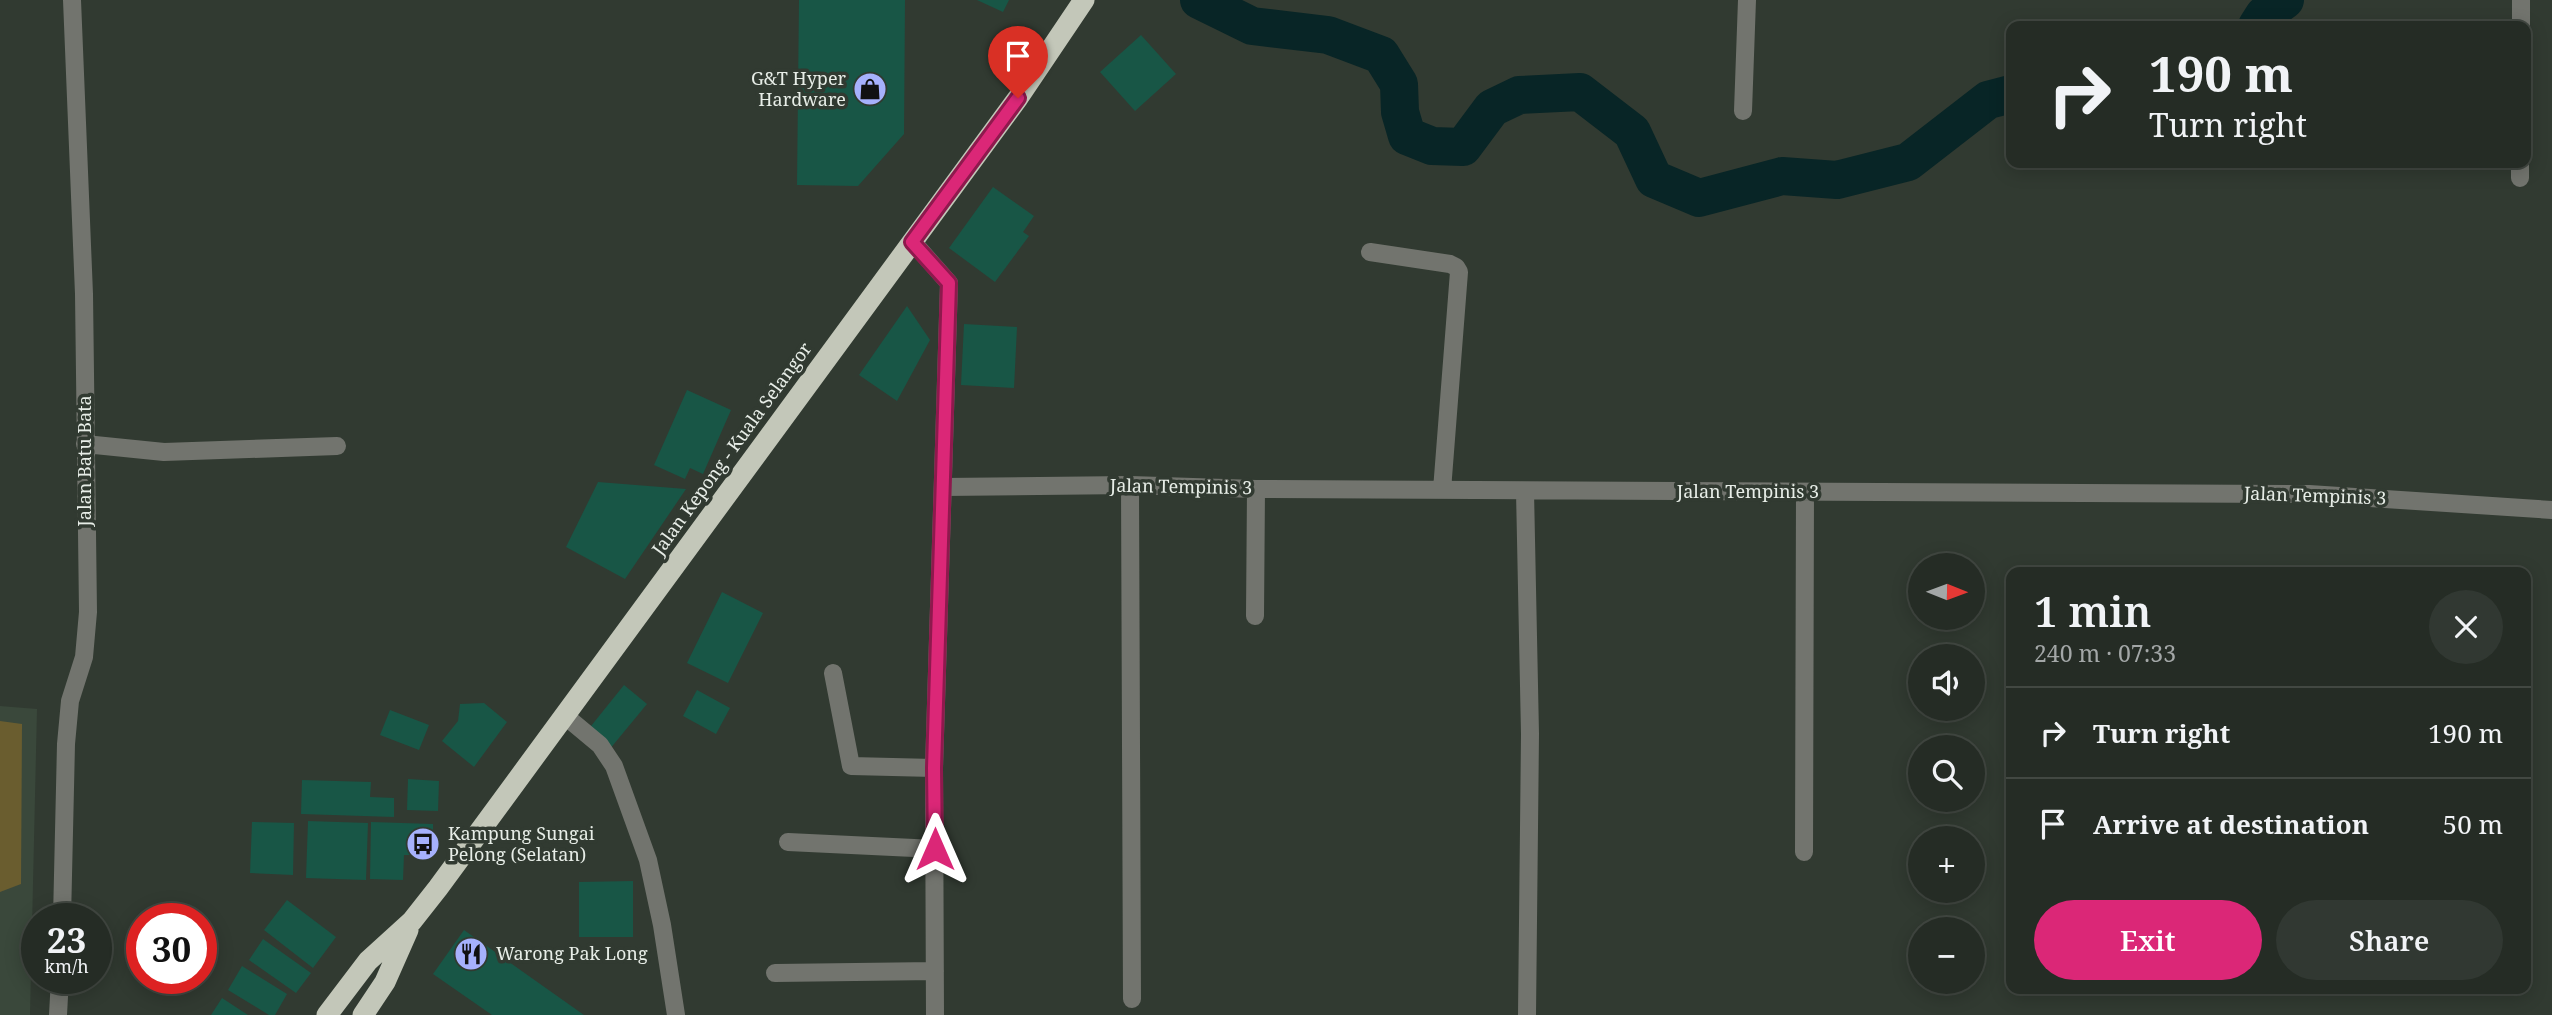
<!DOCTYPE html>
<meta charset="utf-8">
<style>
body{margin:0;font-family:"Noto Serif",serif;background:#313832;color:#f1f3f6;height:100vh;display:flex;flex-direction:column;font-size:26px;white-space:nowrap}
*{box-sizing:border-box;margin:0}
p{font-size:23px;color:#a3a7a7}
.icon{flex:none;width:38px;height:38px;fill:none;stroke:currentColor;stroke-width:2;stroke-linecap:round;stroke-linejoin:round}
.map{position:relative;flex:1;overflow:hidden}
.sheet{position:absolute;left:2006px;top:567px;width:525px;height:427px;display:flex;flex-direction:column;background:#252c25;border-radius:14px;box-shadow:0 4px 18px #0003,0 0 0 2px #424842}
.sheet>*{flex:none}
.top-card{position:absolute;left:2006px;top:21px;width:525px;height:147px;border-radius:14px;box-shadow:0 4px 18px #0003,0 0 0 2px #424842;background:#252c25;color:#f1f3f6;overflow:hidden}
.needle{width:46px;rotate:91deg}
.fabs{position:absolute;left:1908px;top:553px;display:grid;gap:14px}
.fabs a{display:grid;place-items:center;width:77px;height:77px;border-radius:50%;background:#252c25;box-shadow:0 4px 18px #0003,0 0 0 2px #424842;font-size:35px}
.speed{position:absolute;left:21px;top:903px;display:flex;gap:14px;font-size:35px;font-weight:700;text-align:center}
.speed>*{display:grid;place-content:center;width:91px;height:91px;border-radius:50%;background:#252c25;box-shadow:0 4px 18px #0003,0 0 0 2px #424842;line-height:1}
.speed small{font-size:18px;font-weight:400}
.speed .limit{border:10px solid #d22;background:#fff;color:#111}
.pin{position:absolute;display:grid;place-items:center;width:60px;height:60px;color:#fff;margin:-72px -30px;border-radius:50% 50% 50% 0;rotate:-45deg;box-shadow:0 0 7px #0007}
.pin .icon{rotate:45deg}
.me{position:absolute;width:77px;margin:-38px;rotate:0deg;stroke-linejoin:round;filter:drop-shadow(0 0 5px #0008)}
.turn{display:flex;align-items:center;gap:24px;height:147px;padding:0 28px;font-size:32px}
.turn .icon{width:91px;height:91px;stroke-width:2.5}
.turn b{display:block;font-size:49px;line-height:60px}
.round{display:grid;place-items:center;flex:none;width:74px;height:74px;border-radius:37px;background:#313832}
.headline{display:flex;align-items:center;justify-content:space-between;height:119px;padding:0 28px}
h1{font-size:42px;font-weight:600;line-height:52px}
.primary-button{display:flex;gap:14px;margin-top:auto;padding:14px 28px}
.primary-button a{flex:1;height:80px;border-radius:42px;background:#db2777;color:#fff;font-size:28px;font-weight:600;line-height:80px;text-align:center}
.primary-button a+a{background:#313832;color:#f1f3f6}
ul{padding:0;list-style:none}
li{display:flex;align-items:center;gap:21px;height:91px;padding:0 28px;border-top:2px solid #424842}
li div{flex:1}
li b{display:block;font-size:26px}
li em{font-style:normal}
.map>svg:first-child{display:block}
</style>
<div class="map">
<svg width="2552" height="1015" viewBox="0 0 2552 1015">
<rect width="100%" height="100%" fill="#313a31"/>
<path fill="#3a483b" d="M0,706L37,709L30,1015H0Z"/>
<path fill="#6a5d2f" d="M0,721L22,724L21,884L0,892Z"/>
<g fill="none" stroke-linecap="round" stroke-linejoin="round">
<path stroke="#082526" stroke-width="38" d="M1199,0L1252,26L1328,35L1381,55L1399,84L1400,112L1407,136L1432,146L1463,147L1492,108L1519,95L1580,92L1632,132L1654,179L1699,198L1782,176L1837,180L1908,162L1988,100L2011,94
M2257,26L2264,15L2285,0"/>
</g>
<path fill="#185646" d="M799,0H905L904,134L858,186L797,185Z
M977,0H1009L1003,12Z
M1141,35L1176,74L1135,111L1100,72Z
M993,187L1034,216L1023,232L1029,236L995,282L949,248Z
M907,306L930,340L897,401L859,375Z
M964,324L1017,327L1014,388L961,385Z
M687,390L731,410L703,474L690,468L685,479L654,465Z
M598,482L686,489L625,579L566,547Z
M722,592L763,613L728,683L687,663Z
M624,685L647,704L609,750L587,731Z
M697,690L730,708L716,734L683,716Z
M484,703L507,722L474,767L442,741L458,721L460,704Z
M390,710L429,725L419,750L380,735Z
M408,779L439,781L438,811L407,810Z
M302,780L371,782L370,797L394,798V817L301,814Z
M308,821L368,823L366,880L306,878Z
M252,822L294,823L293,875L250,873Z
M371,822L433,824V833L415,832L414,855H404L403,880L370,879Z
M633,881V937H579V882Z
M287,900L336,937L313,968L264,930Z
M464,930L584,1015H492L433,974Z
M263,939L311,973L296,993L249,960Z
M242,966L287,994L275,1015H269L228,990Z
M222,998L248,1015H211Z"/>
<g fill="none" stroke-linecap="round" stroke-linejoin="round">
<path stroke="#72746e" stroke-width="18" d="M2521,26V0
M1743,111L1747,0
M2520,178V163
M912,241L949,283L934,768L935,1015
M1370,252L1450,264L1456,267L1459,272L1442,490
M85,444L164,452L337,446
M1130,485L1132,999
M943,487L1130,485L1256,489L2309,494L2552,510
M1525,491L1530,734L1527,1015
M1255,616L1256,489
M833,673L851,766L934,768
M564,715L600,745L614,766L648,860L662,925L676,1015
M788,842L935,849
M1804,852L1805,492
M62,919L66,744L70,701L84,657L88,612L84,294L72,0
M775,973L935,971
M58,1015L60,978"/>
<path stroke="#c3c7b9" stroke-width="21" d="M327,1015L368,961L412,921L438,888L1018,98L1084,0
M363,1015L385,982L408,930"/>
</g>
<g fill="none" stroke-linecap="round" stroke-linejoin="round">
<defs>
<path id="route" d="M935,849L934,768L949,283L912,242L1018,98"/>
</defs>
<use href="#route" stroke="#8e194d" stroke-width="18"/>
<use href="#route" stroke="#db2777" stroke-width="12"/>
</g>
<defs>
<symbol id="shop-disc" viewBox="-11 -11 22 22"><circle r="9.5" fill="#a6b1fc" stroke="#313a31"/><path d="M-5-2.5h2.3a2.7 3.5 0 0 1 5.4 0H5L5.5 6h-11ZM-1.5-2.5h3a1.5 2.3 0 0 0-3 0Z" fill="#111"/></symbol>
<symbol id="bus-disc" viewBox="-11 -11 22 22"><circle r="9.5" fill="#a6b1fc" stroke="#313a31"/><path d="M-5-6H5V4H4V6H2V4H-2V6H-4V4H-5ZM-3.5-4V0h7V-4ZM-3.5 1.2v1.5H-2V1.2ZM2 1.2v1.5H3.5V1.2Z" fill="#111"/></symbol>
<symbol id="restaurant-disc" viewBox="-11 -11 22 22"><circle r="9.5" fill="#a6b1fc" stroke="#313a31"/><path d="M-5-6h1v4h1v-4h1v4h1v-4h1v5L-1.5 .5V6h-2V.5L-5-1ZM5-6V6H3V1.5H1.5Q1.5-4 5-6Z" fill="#111"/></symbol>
</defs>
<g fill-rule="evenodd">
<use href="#shop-disc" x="851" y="70" width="38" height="38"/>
<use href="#bus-disc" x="404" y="825" width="38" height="38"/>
<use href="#restaurant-disc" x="452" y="935" width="38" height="38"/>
</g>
<g text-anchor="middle" stroke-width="7" stroke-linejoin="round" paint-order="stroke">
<g font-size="18" fill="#e7ede7" stroke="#313a31" text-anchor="start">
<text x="846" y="85" text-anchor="end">G&amp;T Hyper<tspan x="846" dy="21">Hardware</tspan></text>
<text x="448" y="840">Kampung Sungai<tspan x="448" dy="21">Pelong (Selatan)</tspan></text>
<text x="496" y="960">Warong Pak Long</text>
</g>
<g font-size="18" fill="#e7ede7" stroke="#313a31">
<text transform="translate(732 449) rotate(-54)" y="6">Jalan Kepong - Kuala Selangor</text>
<text transform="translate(85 461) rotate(-90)" y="6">Jalan Batu Bata</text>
<text transform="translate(1181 487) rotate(1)" y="6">Jalan Tempinis 3</text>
<text x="1748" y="498">Jalan Tempinis 3</text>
<text transform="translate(2315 496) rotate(2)" y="6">Jalan Tempinis 3</text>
</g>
</g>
</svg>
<div class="fabs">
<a><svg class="needle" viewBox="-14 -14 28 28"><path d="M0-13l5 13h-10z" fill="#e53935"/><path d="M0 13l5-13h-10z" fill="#a3a7a7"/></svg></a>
<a><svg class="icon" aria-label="sound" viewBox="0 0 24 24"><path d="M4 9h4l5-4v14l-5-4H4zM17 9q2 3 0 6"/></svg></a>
<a><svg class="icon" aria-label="search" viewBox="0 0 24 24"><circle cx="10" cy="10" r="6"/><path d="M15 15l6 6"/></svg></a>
<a>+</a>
<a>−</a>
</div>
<div class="speed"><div>23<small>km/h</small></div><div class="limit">30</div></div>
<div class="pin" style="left:1018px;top:98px;background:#d93025"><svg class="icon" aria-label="arrive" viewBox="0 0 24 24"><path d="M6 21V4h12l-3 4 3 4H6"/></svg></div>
<svg class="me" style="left:935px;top:849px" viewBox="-20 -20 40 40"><path d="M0-17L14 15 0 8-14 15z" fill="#db2777" stroke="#fff" stroke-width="4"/></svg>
<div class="top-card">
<div class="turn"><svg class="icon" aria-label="right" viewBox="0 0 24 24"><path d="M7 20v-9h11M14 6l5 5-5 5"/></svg><div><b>190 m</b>Turn right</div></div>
</div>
<section class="sheet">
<div class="headline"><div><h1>1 min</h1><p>240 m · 07:33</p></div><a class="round"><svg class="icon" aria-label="close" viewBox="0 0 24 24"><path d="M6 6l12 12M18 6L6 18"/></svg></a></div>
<ul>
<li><svg class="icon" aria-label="right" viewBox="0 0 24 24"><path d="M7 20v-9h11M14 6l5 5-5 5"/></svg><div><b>Turn right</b></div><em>190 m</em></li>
<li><svg class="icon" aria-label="arrive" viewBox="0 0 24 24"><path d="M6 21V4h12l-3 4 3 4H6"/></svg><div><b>Arrive at destination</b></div><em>50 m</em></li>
</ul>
<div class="primary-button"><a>Exit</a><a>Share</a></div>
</section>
</div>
